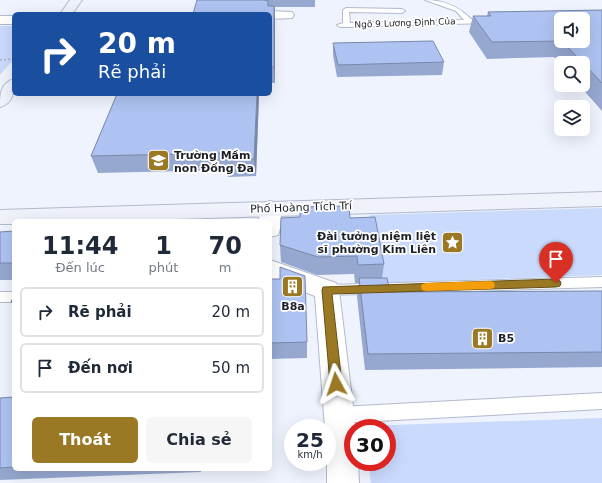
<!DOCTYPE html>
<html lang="vi">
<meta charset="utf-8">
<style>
body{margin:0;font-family:"DejaVu Sans",sans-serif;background:#f6f6f7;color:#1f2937;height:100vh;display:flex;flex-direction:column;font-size:15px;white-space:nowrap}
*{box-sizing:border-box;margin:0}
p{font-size:13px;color:#747a83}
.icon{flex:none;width:22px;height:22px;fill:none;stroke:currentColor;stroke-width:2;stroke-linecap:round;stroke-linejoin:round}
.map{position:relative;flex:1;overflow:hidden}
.side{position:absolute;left:12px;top:219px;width:260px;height:252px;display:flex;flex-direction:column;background:#fff;border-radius:6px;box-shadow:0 4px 16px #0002}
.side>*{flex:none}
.hud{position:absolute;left:12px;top:12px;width:260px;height:84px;border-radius:6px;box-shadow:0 4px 16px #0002;background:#1a4fa0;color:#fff;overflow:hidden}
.controls{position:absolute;left:554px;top:12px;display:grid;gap:8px}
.controls a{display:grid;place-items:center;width:36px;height:36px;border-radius:6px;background:#fff;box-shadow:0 4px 16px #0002;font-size:20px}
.speed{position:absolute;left:284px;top:419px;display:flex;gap:8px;font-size:20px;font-weight:700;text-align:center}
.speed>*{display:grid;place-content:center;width:52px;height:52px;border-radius:50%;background:#fff;box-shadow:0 4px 16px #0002;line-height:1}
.speed small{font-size:10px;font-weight:400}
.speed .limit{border:6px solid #d22;background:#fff;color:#111}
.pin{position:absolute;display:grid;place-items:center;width:34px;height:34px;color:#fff;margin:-41px -17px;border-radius:50% 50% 50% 0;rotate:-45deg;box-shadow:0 0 4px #0007}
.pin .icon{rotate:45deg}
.me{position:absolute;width:44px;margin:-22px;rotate:355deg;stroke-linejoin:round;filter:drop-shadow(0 0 3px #0008)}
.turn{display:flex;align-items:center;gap:14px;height:84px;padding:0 20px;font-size:18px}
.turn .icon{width:52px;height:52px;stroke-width:2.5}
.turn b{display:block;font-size:28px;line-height:34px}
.eta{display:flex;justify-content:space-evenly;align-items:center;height:68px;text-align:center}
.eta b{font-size:24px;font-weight:700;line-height:28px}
.action{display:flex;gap:8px;margin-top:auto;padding:8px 20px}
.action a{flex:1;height:46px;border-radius:6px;background:#9b7924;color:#fff;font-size:16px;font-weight:700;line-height:46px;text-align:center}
.action a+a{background:#f6f6f7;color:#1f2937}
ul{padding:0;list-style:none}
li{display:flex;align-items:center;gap:12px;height:50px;margin:0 8px 6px;padding:0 12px;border:2px solid #e0e1e3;border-radius:6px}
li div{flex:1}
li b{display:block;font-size:15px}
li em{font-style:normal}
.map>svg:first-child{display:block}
</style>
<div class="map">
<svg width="602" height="483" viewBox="0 0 602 483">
<rect width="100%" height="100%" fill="#eef3fe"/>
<path fill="#cadafd" d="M0,26H14V59L0,75Z
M602,208V275L383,283L372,235L370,215Z
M602,418V483H371L368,462H387V428H364V426Z"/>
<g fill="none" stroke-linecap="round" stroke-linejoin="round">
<defs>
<path id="lane" d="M425,0C444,0 458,6 471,19H487L490,21L487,23L347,27H340L337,25L343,23V10L346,8L402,9L405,11L402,13L349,12L350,23L464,20L456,11Z
M602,277V287L327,295L322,294L320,290L322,286L327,285Z
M0,292H14V302H0Z
M602,393V409L339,423L333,421L331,415L333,409L339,407Z"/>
<path id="street" d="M270,11L292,12L294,15L292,18L270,19V14H265Z
M0,16H14V24H0Z
M270,201L277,203C282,211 282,226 278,235L270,237V221H259L260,208L263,203Z
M270,260L336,283L339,290L354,415L355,428H353V462H358L359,483H327V428H325L315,296L270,279Z"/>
<path id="secondary" d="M70,0H82L72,14H60Z
M14,79C14,91 14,103 0,107C0,95 0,83 14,79Z
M602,192V206L111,221H14V224H0V210Z"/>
</defs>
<use href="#lane" stroke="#b2bacb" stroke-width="2"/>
<use href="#street" stroke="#b2bacb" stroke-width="2"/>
<use href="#secondary" stroke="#b2bacb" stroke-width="2"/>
<path stroke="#afb3bd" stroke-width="1.5" stroke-dasharray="2 2" stroke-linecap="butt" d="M0,60L14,59"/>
<use href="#lane" fill="#fff" fill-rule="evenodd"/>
<use href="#street" fill="#fff" fill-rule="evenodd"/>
<use href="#secondary" fill="#eff2fa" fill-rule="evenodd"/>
</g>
<path fill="#96a8d0" d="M197,0H315V7H275V83H270V14Z
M602,10V111L579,85H583V63H561V65L554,57L487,59L469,32L473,16H487L488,12Z
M333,43L444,62L442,75L337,77L333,55Z
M117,94H259L256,176L228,177L227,170L98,173L91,156Z
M300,207L350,218L384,264L382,278L390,292L602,291V367L365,370L357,296L359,283H355L354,274L317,275L281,262L280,245L300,217Z
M14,231V280H0V232Z
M270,279L307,342V358L270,359Z
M14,295V306L11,302Z
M14,397V469H201V472L0,480V398Z"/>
<path fill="#7a88a9" d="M274,6L275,20V83L274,67Z
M257,94H259L256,176L254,159Z"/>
<path fill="#aec3f2" stroke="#7a88a9" d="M197,0H264L268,1V6H274V67H270V14H193Z
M602,10V83L562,41H583V19H561V41L492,42L473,16H491L488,12Z
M433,41L444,62L338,65L333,43Z
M117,94H257L254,159L225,160L226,153L91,156Z
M349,206L350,218L375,217L384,264L358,265L357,256L318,257L280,245L281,218L300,217V207Z
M14,231V263H0V232Z
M280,267L305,276L307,342L270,343V279H280Z
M359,278H387L390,292L602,291V352L368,354Z
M14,295V302H11Z
M14,397V467L0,468V398Z"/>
<path fill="#9b7924" stroke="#654f17" d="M556,279L560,281L561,283L560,286L556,287L332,294L342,384L340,388L336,389L332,388L330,384L322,290L323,287Z"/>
<path fill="#f59e0b" d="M490,281L494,282L495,285L494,288L490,289L426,291L422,290L421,287L422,284L426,283Z"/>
<defs>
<symbol id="school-square" viewBox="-11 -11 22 22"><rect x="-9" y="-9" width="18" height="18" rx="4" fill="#9b7924" stroke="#fff"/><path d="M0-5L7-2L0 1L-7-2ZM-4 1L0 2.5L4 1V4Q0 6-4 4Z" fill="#fff"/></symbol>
<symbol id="sight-square" viewBox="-11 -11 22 22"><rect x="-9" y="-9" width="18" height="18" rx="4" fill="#9b7924" stroke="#fff"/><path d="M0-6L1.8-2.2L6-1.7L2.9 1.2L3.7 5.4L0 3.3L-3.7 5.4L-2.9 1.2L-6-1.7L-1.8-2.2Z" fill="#fff"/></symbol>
<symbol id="building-square" viewBox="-11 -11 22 22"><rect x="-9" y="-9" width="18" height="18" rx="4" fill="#9b7924" stroke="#fff"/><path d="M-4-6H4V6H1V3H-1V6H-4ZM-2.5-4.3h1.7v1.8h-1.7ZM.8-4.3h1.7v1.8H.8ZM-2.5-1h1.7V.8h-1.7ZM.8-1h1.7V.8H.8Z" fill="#fff"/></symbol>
</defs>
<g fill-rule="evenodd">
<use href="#school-square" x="146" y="148" width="25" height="25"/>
<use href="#sight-square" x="440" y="230" width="25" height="25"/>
<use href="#building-square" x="280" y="274" width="25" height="25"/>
<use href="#building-square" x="470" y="326" width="25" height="25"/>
</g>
<g text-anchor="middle" stroke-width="3.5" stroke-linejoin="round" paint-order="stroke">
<g font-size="9" fill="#1c1f26" stroke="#fff">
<text transform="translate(405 23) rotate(-2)" y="3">Ngõ 9 Lương Định Của</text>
</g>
<g font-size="11" font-weight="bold" fill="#1c1f26" stroke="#fff" text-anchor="start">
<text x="174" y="159">Trường Mầm<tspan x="174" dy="13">non Đống Đa</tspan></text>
<text x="436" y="240" text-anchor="end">Đài tưởng niệm liệt<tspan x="436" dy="13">sĩ phường Kim Liên</tspan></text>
<text x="293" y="310" text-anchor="middle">B8a</text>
<text x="498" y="342">B5</text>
</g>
<g font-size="11" fill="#1c1f26" stroke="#fff">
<text transform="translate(301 207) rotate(-2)" y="4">Phố Hoàng Tích Trí</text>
</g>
</g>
</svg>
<div class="controls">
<a><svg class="icon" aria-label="sound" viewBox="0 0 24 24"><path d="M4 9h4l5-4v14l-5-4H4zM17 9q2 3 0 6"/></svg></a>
<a><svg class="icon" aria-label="search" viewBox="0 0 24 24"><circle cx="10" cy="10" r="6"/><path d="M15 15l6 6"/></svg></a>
<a><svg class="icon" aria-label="layers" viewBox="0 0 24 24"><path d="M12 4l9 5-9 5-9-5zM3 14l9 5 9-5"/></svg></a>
</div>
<div class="speed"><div>25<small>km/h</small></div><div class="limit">30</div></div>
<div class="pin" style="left:556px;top:283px;background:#d93025"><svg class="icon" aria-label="arrive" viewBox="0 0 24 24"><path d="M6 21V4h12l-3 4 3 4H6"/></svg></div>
<svg class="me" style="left:336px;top:384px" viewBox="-20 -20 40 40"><path d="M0-17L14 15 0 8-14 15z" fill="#9b7924" stroke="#fff" stroke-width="4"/></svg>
<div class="hud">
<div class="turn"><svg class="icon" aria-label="right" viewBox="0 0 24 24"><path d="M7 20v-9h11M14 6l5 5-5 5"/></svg><div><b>20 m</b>Rẽ phải</div></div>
</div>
<section class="side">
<div class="eta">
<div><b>11:44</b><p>Đến lúc</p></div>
<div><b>1</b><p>phút</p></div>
<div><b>70</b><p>m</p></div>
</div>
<ul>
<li><svg class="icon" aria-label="right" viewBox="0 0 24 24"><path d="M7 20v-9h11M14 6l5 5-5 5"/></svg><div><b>Rẽ phải</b></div><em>20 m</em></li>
<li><svg class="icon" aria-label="arrive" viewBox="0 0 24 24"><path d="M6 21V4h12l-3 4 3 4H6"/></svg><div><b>Đến nơi</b></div><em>50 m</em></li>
</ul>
<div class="action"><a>Thoát</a><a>Chia sẻ</a></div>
</section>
</div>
